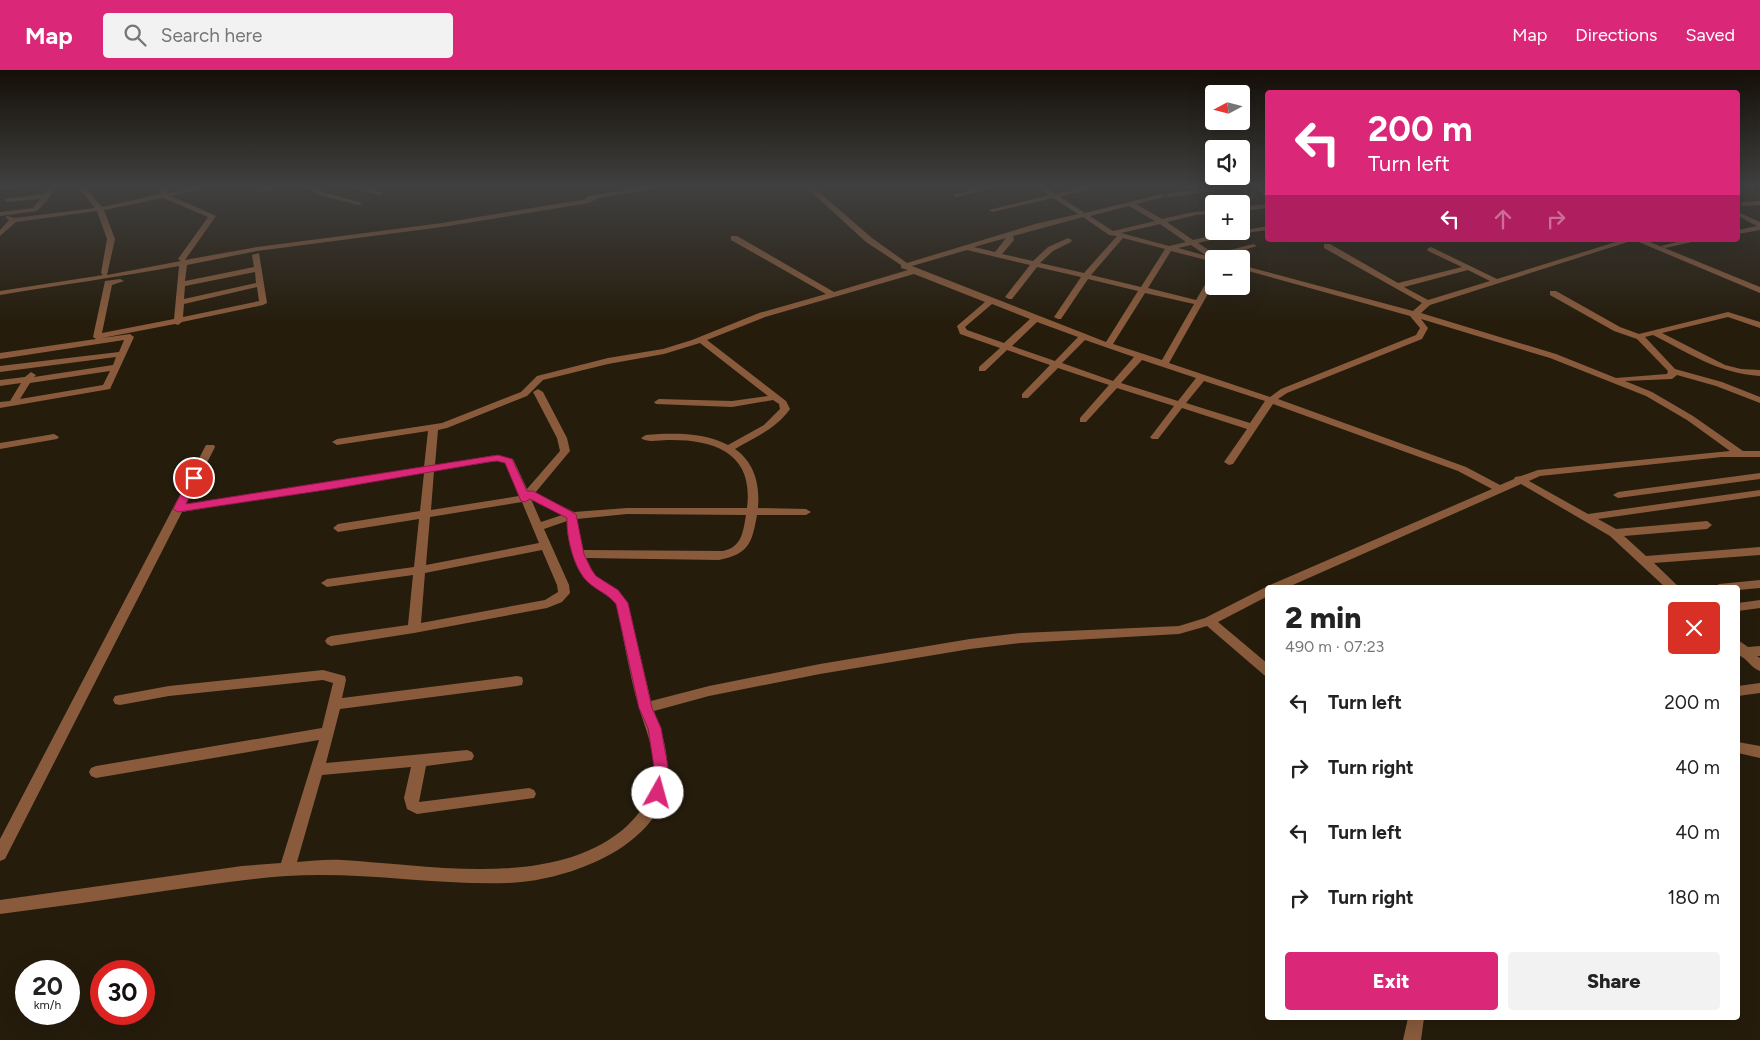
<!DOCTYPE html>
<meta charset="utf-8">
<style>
body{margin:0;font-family:Figtree,sans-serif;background:#f2f2f2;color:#222;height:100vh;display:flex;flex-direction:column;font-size:19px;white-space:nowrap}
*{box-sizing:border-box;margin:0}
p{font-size:16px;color:#767676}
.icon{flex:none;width:28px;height:28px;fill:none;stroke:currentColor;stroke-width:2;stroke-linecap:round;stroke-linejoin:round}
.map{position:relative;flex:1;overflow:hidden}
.panel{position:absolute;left:1265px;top:515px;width:475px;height:435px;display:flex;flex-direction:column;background:#fff;border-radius:5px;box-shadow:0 5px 20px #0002}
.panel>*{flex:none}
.banner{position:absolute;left:1265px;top:20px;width:475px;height:152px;border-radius:5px;box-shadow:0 5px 20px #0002;background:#db2777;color:#fff;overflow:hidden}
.needle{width:32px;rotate:263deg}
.tools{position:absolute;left:1205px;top:15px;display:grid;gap:10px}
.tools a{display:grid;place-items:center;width:45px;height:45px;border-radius:5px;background:#fff;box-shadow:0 5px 20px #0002;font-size:25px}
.speed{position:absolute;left:15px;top:890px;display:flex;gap:10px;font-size:25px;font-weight:700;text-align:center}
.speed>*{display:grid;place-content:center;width:65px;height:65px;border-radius:50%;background:#fff;box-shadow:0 5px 20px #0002;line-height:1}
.speed small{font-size:12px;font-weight:400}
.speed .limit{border:8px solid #d22;background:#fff;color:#111}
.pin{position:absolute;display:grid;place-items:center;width:42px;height:42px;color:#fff;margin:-21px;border:2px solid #fff;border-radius:50%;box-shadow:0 1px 5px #0007}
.me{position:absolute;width:55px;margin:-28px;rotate:7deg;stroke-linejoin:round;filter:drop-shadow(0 0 4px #0008)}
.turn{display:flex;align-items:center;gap:18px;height:105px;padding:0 20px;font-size:22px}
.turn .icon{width:65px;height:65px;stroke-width:2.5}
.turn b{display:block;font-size:35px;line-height:42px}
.lanes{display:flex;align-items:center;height:48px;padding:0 20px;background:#0003;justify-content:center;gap:25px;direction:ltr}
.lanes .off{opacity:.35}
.round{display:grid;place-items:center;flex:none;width:52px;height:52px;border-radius:5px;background:#f2f2f2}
.headline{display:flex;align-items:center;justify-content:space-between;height:85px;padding:0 20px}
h1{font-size:30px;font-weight:800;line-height:38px}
.button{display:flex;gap:10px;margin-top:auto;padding:10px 20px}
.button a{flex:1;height:58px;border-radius:5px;background:#db2777;color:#fff;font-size:20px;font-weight:800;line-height:58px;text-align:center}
.button a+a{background:#f2f2f2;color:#222}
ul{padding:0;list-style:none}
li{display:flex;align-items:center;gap:15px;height:65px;padding:0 20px}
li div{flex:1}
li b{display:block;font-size:19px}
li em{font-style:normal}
header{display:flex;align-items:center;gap:30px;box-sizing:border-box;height:70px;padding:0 25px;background:#db2777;color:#fff}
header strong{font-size:24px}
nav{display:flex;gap:28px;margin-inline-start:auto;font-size:18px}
.search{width:350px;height:45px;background:#f2f2f2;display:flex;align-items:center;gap:12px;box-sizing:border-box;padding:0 18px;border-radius:5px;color:#767676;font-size:19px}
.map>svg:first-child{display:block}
</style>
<header>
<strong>Map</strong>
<div class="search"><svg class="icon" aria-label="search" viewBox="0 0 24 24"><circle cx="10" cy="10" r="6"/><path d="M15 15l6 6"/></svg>Search here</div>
<nav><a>Map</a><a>Directions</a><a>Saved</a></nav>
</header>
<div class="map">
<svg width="1760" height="970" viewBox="0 0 1760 970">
<rect width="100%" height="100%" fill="#251c0c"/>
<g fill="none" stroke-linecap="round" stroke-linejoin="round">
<path fill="#895b3c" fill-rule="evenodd" d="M0,116H40L0,120Z
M50,116H57L50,127L37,141L0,146V142L33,138L40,129L7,132L4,130L5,129L44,124Z
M77,116H84L102,137L160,124V116H166L167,123L199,116H214L171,126L216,146L185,190L257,177L442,153L586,129L585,128L588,126L650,116H669L598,128L589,133L442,157L257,181L187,195L185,211L254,197L252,185L259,183L267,233L263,235L182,252L178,255L175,254L102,268L130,264L134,267L110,319L0,338V332L10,331L21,313L0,316V310L25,307L31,302L36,305L34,307L113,295L116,287L0,302V296L119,282L124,270L0,289V283L96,269L93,267L105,211L120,209L124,211L112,215L102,263L174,249L179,196C119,207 60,215 0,225V221L103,205L101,203L107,169L97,141L16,152L0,166V160L9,150L6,148L7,146L15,148L95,138ZM163,128L208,147L178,189L181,191L107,205L115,169L104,140ZM255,202L256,213L184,229L185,216ZM257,217L259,231L183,247L184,234ZM110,301L103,315L20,329L30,313Z
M249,116L262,118L283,116L261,122Z
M301,116H310L326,123L362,133L359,135L322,126Z
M345,116H359L383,123L380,125Z
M805,116H812L872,168L907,193L1035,154L1078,144L1053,128L992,142L989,140L1049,125L1036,116H1044L1055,124L1087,116H1101L1060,127L1085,143L1162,124L1165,126L1164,127L1136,134L1162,149L1193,142L1214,140V144L1196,145L1167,152L1193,170L1232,161V165L1198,173L1215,184L1253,174L1257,176L1214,189V192L1171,181L1148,218L1196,230L1210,206L1214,204V213L1169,293L1270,327L1281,319L1416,265L1420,258L1410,246L1241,199V195L1413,241L1422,233L1324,178V174H1330L1398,213L1462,197L1428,181L1427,179L1431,177L1497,209L1622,170H1634L1430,235L1421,243L1556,284L1616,308L1667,304L1668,301L1637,269L1614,261L1550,225V221H1556L1620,257L1639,264L1728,242L1760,252V258L1728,247L1662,263L1725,295L1741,299L1760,300V306C1718,303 1690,284 1653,265L1645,267L1675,299L1722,312L1760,327V333L1716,316L1677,305L1672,309L1625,311L1652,322L1693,346L1743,381H1760V387H1722L1540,406L1529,411L1588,444L1760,420V426L1598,449L1616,459L1707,451L1712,455L1707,459L1624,466L1646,486L1760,477V485L1654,493L1680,518H1666L1610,466L1521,414L1286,518H1268V526L1218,552L1268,594V607L1264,605L1207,556L1179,564L1021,573L970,579L820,604L709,626L654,641C664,666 672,695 665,722C651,781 561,812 507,813C433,815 360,801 286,806C245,809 205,815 164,821C110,829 55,837 0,844V830L242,796L281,793L319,670L96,708L91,706L89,702L91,698L96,696L322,658L333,613L323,610L169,626L120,635L115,634L113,630L115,626L120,625L169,616L323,600L345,606L346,610L342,628L517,606L522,607L523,611L522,615L517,616L340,639L326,693L467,680L472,682L474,686L472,690L426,696L419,732L529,718L534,720L536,724L534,728L417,744L407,739L404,728L411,697L322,705L297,792C312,791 327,789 342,790C430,795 556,820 627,756C644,740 655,720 654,696C653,676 645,657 639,638C629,604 624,568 616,534C608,524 598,521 589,513C576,503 566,467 567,451L544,459L569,515L570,523L562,532L547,538L414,563L331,576L327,574L325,571L327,568L331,566L408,555L413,505L327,517L321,513L327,509L414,497L419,449L338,462L333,458L338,454L420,441L424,403L182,442L5,789L0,791V769L206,375H214L215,377L186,434L424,397L428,361L337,375L332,372L337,369L442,353L521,322L537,306L608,288L663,279L692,270L759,243L826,224L731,170V166H737L834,222L908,200L901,198V195L866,172ZM1129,136L1155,151L1113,161L1090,146ZM1083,147L1109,165L1117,166L1084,203L1040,193L1053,181L1071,172L1072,170L1068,168L1048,177L1033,191L1002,184L1014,170L1013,166ZM1160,154L1186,172L1169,176L1121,163ZM1006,168L995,182L974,177ZM1123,168L1165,179L1141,217L1091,205ZM1191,175L1207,186L1178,178ZM967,180L1030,195L1005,227L1009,229H1012L1037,197L1081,207L1054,247L1058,249H1061L1088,209L1138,221L1106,272L912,196ZM1468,200L1490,211L1428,230L1404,217ZM914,204L985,232L957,256L960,264L1000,278L979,297V301H985L1007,280L1050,295L1022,324V328H1028L1058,298L1109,315L1080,348V352H1086L1117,318L1174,336L1152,365L1150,367L1152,369H1158L1182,338L1247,359L1224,392L1229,395L1233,394L1273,334L1458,401L1492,419L1270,515L1205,548L1179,556L1021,563L970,569L820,594L709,616L651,631L628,533L618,520L595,506L586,488L719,490C749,484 752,473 757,445H806L811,442L806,439L758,438C760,415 755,393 735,379C755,367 776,359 790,339L786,331L707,270L765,247ZM1145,223L1194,234L1162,290L1113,274ZM992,234L1030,249L1004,273L967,260L965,257ZM1421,249L1550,288L1646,326L1687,350L1730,381L1538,400L1521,406L1515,407L1514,409L1500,415L1466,397L1278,329L1287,323L1422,269L1428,258ZM1037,252L1078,267L1055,291L1012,276ZM1085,270L1134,287L1113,311L1062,293ZM700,273L768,326L732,331L659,329L654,332L656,334L732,337L773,330L779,334L780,339L764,355L728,375C703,362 673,363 646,365L641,368C647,373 659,370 667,370C715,369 754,383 747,438H627L574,442L535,423L570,381L567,368L543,322L538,319L533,322L557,368L560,381L527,419L513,389L497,385L435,395L438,360L447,358L527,326L543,310L608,294L664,284ZM1142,290L1196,308L1178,331L1121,313ZM1204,311L1265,331L1250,353L1186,333ZM497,391L505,393L519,426L431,440L434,401ZM531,429L562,445L541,452ZM522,432L539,473L426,495L430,447ZM627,444L746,445C743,462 742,477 723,481L583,480L577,458V449ZM542,480L557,515L558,522L545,530L421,553L425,503Z
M986,116H1000L956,127L953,125Z
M1226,116H1250L1169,127L1166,125L1169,123Z
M1252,116H1260L1268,122V128Z
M1760,131V135L1743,136L1740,134L1743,132Z
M1268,134V138L1241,141V137Z
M1738,142L1760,152V160L1738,164V160L1757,156L1738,146Z
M1268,156V160L1238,164L1234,162Z
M1353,170H1364L1360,172Z
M1685,170H1701L1665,178L1661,176Z
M54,364L59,367L57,369L0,379V373Z
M1760,403V409L1618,428L1613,425L1618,422Z
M1760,510V518L1738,520V518H1713L1719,514Z
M1760,530V538L1738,541V533Z
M1738,570L1748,577L1760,576V586H1757L1760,588V601C1751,598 1747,588 1738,585Z
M1760,613V623L1738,626V616Z
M1738,672L1760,676V688L1738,683Z
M1408,948H1424L1421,970H1403Z"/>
<path fill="#895b3c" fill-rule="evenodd" d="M1634,170H1645L1760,217V223Z"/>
</g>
<linearGradient id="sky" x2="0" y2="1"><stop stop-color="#140f07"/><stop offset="0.46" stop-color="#404040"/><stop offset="1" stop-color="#404040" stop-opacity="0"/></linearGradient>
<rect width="1760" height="252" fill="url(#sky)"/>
<path fill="#db2777" stroke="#8e194d" d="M498,385L512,389L527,421H533L576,444L584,484L591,499L596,506L618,520L628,533L652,638L661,658L668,697L663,727L658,729L653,727L651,723L654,697L648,658L639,638L616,534C608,524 598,521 589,513C574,501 566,466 567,448L530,429L525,432L521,431L505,393L497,391L488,392L332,419L178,442L173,439L189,408L194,405L199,408L186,434Z"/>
</svg>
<div class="tools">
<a><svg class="needle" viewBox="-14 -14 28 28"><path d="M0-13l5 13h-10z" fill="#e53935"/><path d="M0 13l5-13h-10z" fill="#767676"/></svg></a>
<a><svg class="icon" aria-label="sound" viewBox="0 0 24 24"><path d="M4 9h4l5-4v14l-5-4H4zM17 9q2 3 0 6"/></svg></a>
<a>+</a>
<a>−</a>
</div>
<div class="speed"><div>20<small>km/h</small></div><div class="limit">30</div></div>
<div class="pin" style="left:194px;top:408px;background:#d93025"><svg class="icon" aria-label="arrive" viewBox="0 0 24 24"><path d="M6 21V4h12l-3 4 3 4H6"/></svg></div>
<svg class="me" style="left:658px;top:723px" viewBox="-20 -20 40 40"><circle r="19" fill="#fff"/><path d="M0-13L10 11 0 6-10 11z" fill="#db2777"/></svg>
<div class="banner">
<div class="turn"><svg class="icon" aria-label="left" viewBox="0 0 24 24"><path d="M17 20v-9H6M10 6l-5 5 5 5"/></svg><div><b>200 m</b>Turn left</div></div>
<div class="lanes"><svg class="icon" aria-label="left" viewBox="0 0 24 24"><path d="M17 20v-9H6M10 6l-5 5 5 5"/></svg><svg class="icon off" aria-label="ahead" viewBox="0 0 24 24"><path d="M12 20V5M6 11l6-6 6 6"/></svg><svg class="icon off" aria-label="right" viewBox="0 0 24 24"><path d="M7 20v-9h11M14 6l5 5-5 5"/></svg></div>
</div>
<section class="panel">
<div class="headline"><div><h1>2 min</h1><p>490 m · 07:23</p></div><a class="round" style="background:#d93025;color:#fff"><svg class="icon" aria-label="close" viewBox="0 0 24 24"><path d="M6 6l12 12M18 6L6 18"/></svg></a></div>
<ul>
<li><svg class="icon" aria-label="left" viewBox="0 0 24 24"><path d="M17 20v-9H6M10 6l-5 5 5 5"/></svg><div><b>Turn left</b></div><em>200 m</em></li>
<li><svg class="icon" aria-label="right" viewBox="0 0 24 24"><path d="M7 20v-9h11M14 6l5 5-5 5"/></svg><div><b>Turn right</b></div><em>40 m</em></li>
<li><svg class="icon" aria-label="left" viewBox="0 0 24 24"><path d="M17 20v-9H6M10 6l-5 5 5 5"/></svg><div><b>Turn left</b></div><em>40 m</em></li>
<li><svg class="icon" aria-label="right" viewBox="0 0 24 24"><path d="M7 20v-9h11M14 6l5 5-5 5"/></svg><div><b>Turn right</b></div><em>180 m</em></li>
</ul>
<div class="button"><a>Exit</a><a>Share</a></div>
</section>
</div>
